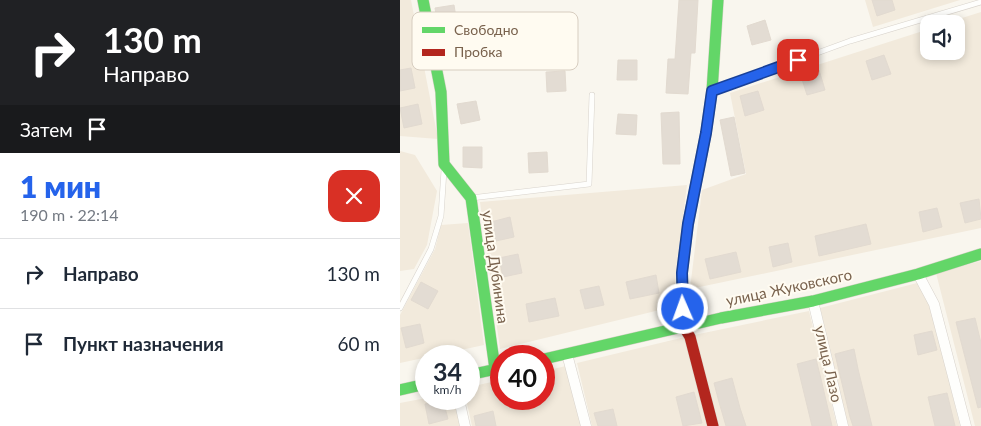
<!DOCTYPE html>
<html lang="ru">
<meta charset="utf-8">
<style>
body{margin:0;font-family:Lato,sans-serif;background:#f2f2f3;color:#1f2937;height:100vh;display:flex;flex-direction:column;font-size:19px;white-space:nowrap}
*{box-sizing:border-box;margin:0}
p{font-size:16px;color:#747a83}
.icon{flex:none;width:28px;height:28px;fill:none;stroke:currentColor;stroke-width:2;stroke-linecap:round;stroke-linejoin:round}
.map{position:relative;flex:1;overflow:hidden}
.sheet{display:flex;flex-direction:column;background:#fff;width:400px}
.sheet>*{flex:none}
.guide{background:#202124;color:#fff;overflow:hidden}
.buttons{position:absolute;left:520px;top:15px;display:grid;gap:10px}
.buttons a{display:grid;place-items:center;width:45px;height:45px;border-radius:10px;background:#fff;box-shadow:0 2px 8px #0003;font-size:25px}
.speed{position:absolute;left:15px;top:345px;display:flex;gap:10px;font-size:25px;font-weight:700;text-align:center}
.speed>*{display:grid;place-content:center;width:65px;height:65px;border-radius:50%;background:#fff;box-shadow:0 2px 8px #0003;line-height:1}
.speed small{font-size:12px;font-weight:400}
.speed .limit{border:8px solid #d22;background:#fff;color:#111}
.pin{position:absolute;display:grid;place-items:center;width:42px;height:42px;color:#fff;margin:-21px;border-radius:10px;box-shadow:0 2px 8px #0006}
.me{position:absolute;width:55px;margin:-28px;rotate:358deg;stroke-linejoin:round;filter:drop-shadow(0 0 4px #0008)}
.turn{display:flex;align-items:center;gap:18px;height:105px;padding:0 20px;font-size:22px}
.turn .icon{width:65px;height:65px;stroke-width:2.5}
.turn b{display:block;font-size:35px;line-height:42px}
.then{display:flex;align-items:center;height:48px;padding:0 20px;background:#0003;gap:10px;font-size:19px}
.round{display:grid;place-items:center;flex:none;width:52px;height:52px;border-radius:15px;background:#f2f2f3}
.head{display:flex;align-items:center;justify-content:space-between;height:85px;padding:0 20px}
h1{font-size:30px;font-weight:800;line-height:38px;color:#2563eb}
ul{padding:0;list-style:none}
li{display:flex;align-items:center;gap:15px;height:70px;padding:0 20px;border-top:1px solid #e0e1e3}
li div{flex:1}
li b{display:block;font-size:19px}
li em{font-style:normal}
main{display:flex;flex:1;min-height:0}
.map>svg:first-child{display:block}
</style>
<main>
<section class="sheet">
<div class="guide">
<div class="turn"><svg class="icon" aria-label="right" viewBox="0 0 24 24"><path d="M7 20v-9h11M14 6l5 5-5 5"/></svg><div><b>130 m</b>Направо</div></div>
<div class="then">Затем<svg class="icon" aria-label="arrive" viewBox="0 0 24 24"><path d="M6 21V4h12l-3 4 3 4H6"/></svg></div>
</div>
<div class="head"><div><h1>1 мин</h1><p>190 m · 22:14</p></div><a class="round" style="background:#d93025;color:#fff"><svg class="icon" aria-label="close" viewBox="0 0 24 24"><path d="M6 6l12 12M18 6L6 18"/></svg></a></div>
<ul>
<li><svg class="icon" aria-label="right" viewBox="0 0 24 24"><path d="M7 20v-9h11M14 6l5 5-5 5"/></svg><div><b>Направо</b></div><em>130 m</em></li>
<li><svg class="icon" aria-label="arrive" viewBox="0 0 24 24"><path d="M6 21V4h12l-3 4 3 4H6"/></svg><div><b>Пункт назначения</b></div><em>60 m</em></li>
</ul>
</section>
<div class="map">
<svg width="581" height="426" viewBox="0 0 581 426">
<rect width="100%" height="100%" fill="#f9f6ee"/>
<path fill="#f2eadc" d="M0,0H11L38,139L0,136Z
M465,0H560L473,27Z
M581,12V228L290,289L302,190L346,174L330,93L529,29V51H556V24H543Z
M0,151L15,155L37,191L27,245L14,269L0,271Z
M287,185L272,307L100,349L80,202Z
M68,223L84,345L0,363V315L35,249L41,225Z
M581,261V426H575L536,273Z
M525,281L560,426H448L420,308Z
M409,311L437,426H319L294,335Z
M285,337L307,426H192L177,363Z
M166,366L181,426H72L66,399H69V387L101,380V399H144V371Z
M26,398L54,399L60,426H0V403Z"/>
<path fill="#e3dcd3" stroke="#e2dad0" d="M279,0H298L295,53H291L288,94L266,93L268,59H275Z
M472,0H492L495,10L477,16Z
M54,5L57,24L38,28L35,8Z
M365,20L371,40L352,45L347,26Z
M484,55L491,74L472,80L466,61Z
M218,60H237V80H217Z
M11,68L15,88L0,91V70Z
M419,70L425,90L407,95L401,76Z
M165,71L166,91L147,92L146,72Z
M358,91L364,110L345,116L340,96Z
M76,101L80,120L61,124L57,104Z
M18,104L22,124L4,128L0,108Z
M279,112L280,164H263L261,113Z
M218,114L237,115L236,135L216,134Z
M334,117L345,173L331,176L320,120Z
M63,147H82V168L63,167Z
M147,152L148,172L129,173L128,153Z
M579,199L581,219L565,223L560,203Z
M537,208L542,227L523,232L519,212Z
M110,217L114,237L96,241L91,222Z
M466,224L471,244L419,256L415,236Z
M388,243L392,262L373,267L369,247Z
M336,252L341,272L310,279L305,259Z
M118,254L122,273L103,277L99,258Z
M256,275L259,293L230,299L226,282Z
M21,282L38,291L28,309L11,300Z
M199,286L204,305L185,309L180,290Z
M155,298L159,316L129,322L126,304Z
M575,318L581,343V407L578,408L556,322Z
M20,324L24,343L6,348L1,328Z
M532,331L537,350L518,355L514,335Z
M454,349L458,369L472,426H453L450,417L435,354Z
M416,359L421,379L432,426H412L397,364Z
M332,378L340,408L346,426H326L319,402L314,383Z
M294,392L302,423L283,426L276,397Z
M547,393L555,426H535L528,397Z
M43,400L48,419L29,424L25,404Z
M213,409L217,426H198L194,413Z
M93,411L96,426H76L74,416Z"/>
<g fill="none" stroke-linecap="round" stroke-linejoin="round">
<defs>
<path id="lane" d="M313,91L450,41L581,2
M71,198L189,184L192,95
M0,308L31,249L41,216L44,170"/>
<path id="street" d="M518,274L534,304L566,426
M413,301L443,426
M167,354L186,426
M59,399L65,426"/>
<path id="fast" d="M23,0L41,92L44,164L71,198L95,369
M284,327L282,273L288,224L306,133L312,91L318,0
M144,359L321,318L413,301L518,274L581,254
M69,375L101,368
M0,390L26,384"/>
<path id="jam" d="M284,327L290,337L313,426"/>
</defs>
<use href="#lane" stroke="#d8d3cc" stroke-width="6"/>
<use href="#street" stroke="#d8d3cc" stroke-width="11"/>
<use href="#fast" stroke="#d8d2c9" stroke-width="12"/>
<use href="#jam" stroke="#d8d2c9" stroke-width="12"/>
<use href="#lane" stroke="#fefefc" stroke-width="5"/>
<use href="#street" stroke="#fefefc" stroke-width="10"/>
<use href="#fast" stroke="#63d668" stroke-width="11"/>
<use href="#jam" stroke="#b3261e" stroke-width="11"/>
</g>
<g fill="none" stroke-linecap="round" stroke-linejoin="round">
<defs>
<path id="route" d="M283,309L282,273L288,224L306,133L312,91L398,60"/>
</defs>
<use href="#route" stroke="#184099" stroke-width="12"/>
<use href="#route" stroke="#2563eb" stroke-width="9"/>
</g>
<g text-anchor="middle" stroke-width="4" stroke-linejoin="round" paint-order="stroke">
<g font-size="15" fill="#79624d" stroke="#fffbf1">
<text transform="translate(95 267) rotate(82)" y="5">улица Дубинина</text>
<text transform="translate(389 288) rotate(-12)" y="5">улица Жуковского</text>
<text transform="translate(428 364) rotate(77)" y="5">улица Лазо</text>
</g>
</g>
<rect x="12" y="12" width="166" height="58" rx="8" fill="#fffbf1" stroke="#d7cdc0" stroke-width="1"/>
<rect x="22" y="27" width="23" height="6" fill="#63d668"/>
<rect x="22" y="49" width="23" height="7" fill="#b3261e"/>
<g font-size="14" fill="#79624d">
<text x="54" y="35">Свободно</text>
<text x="54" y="57">Пробка</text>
</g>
</svg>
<div class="buttons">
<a><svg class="icon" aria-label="sound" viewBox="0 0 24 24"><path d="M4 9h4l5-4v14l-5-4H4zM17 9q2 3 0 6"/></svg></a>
</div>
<div class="speed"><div>34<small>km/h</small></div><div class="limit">40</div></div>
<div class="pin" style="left:398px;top:60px;background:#d93025"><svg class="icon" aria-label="arrive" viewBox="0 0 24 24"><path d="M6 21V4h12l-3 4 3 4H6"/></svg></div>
<svg class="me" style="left:283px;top:309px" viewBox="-20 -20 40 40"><circle r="17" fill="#2563eb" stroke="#fff" stroke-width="3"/><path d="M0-11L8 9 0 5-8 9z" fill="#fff"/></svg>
</div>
</main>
